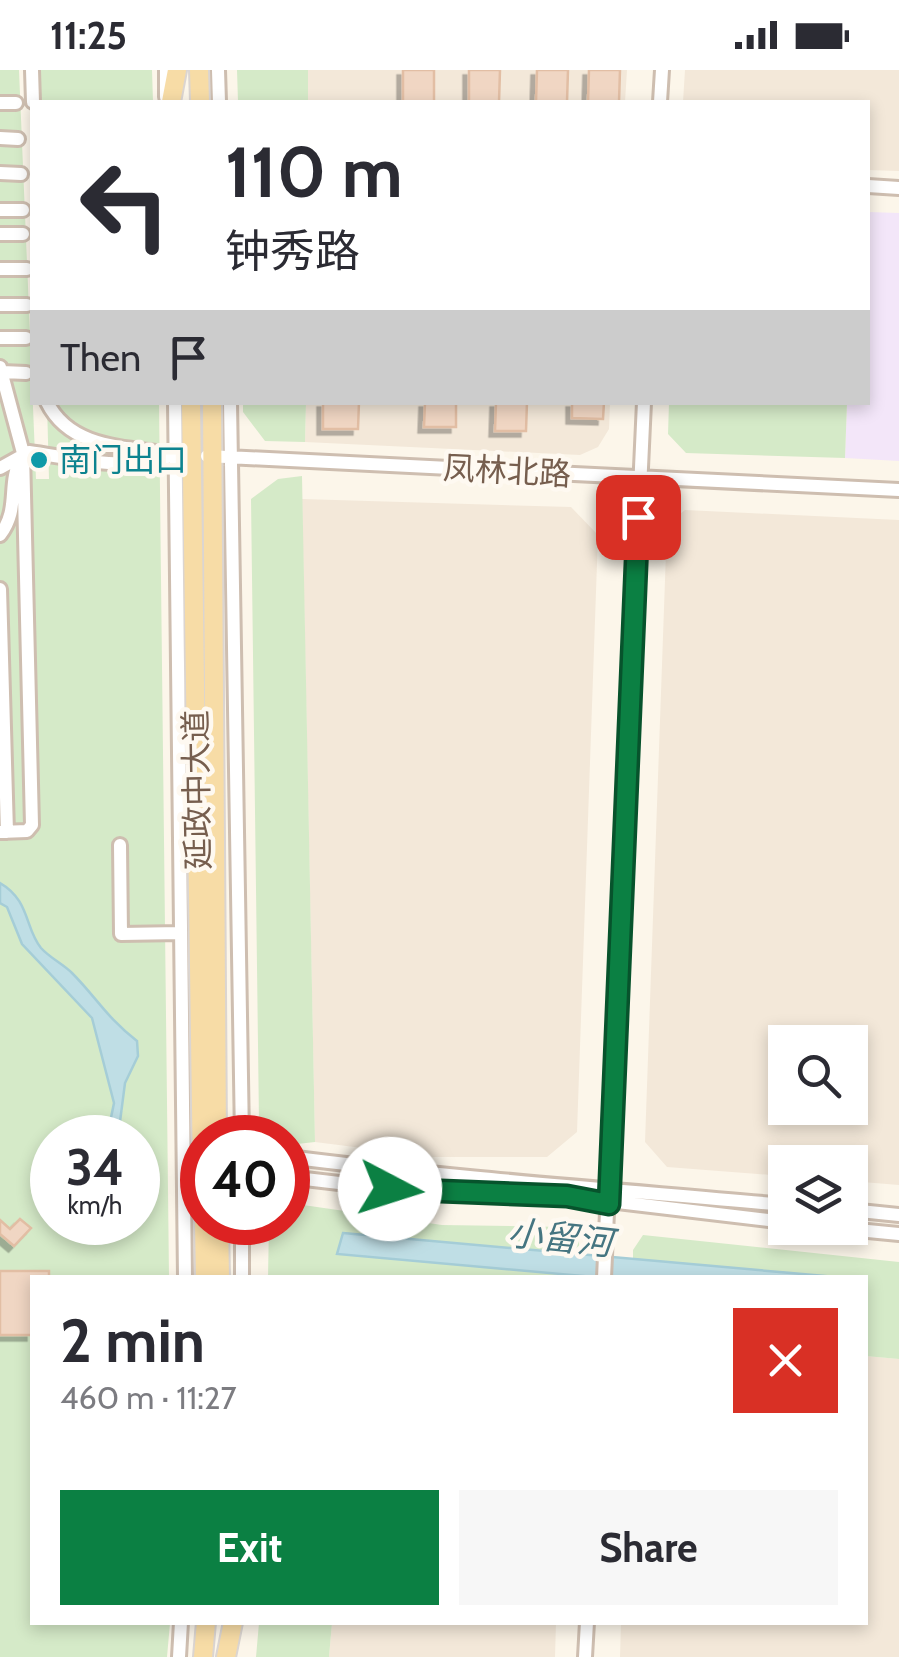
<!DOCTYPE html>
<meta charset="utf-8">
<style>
body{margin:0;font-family:Cabin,"Noto Sans SC",sans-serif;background:#f7f7f7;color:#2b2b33;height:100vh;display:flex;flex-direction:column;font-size:38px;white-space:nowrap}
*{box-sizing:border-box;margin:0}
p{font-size:32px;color:#7c7c81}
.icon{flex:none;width:55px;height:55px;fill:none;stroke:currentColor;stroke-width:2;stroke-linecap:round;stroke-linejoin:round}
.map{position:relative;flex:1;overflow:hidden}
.details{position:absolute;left:30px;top:1205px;width:838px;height:350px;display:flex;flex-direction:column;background:#fff;border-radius:0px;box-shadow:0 5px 15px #0003}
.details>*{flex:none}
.banner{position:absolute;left:30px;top:30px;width:840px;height:305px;border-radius:0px;box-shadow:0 5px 15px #0003;background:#fff;color:#2b2b33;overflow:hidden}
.buttons{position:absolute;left:768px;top:955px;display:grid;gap:20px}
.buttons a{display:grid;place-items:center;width:100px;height:100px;border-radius:0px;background:#fff;box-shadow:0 5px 15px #0003;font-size:50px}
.speed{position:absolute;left:30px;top:1045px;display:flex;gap:20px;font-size:50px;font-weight:700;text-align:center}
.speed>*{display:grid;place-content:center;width:130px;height:130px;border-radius:50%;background:#fff;box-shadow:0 5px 15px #0003;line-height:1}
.speed small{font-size:25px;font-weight:400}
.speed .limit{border:15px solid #d22;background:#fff;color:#111}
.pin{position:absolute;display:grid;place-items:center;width:85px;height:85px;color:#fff;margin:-42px;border-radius:20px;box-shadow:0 5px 15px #0006}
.me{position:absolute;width:110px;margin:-55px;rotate:95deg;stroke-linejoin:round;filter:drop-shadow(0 0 8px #0008)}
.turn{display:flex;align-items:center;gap:35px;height:210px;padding:0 30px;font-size:45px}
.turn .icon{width:130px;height:130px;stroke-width:2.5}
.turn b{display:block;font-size:70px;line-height:85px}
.then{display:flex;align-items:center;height:95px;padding:0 30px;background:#0003;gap:20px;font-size:38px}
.round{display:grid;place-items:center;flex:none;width:105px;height:105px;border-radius:0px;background:#f7f7f7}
.headline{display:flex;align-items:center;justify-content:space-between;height:170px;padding:0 30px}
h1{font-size:60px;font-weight:700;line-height:75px}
.button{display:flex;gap:20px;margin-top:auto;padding:20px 30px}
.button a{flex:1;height:115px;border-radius:0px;background:#0b8043;color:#fff;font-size:40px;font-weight:700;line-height:115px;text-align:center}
.button a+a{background:#f7f7f7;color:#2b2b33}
.status{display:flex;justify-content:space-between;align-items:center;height:70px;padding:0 50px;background:#fff;direction:ltr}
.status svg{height:28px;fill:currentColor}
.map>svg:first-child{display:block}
</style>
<div class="status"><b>11:25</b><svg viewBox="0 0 49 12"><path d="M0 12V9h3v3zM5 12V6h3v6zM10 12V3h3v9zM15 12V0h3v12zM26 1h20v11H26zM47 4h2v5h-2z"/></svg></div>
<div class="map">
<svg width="899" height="1587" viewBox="0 0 899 1587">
<defs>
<filter id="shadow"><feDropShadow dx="-5.5" dy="5.5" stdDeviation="0" flood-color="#0004"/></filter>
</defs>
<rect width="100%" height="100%" fill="#fcf6ea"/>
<path fill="#f3e8d9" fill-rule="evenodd" d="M308,0H627L625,32H308Z
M685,0H899V101L868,100V32H683Z
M306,333H610L609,359L598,377L580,385L305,372Z
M302,429L571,437L598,465L577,1062L547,1087H433L315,1072Z
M685,440L899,450V1115L850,1111V1092H785V1106L667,1097L645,1072L667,454ZM850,972V1038H785V972Z
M865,1286L899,1289V1587H620L621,1553L865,1552Z
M332,1553H556L555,1587H329Z"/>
<path fill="#f3e6f9" d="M868,142L899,143V391L845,388L847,333L868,332Z"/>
<path fill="#d5eac8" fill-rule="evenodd" d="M0,0H19L36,409H49L47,333H159L169,1207L32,1208V1552L170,1553L167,1587H0ZM52,1068H138V1152H52Z
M39,0H152L153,32H40Z
M237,0H308V32H238Z
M243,333H306L305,372L265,371L243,342Z
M669,333H847L845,388L686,383L668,364Z
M302,406L315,1072L288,1075V1068L269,1067L259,1053L251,429L278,409Z
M303,1135L442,1155L567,1157L579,1170V1207L268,1208L269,1153L288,1152V1136Z
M643,1165L899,1192V1289L865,1286V1208L633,1207V1180Z
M259,1553H332L329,1587H256Z"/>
<path fill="#bfdee5" stroke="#a5cdd7" stroke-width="2.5" d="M0,813C30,830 25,859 41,878C50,888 63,894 72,903C96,927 107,948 137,971L138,986L125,1013L118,1067H107L114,1033L92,948L22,874L7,837L0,833Z
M343,1163L836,1207H594L337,1184Z"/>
<path fill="#f0d6c3" stroke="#e2bea4" stroke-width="2.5" filter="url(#shadow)" d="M403,0H434V32H403Z
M469,0H500L499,32H469Z
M537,0H568L567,32H536Z
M589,0H620L619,32H588Z
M323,332H359L358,359H323Z
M425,332H456V357H424Z
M496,332H527L526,361H495Z
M572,332H604L603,349L572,348Z
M20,1149L31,1158L14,1176L0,1164V1150L10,1159Z
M0,1201H49V1208H32V1265H0Z"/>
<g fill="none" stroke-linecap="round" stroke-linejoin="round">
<defs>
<path id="minor" d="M32,0L33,32
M166,0V27
M218,0L219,32
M660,32L662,0
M0,33H16
M0,68L18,69
M0,103L21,104
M868,116L899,118
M0,140H23
M0,164H23
M0,199H27
M0,235H27
M0,268H26
M0,297L23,383L32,755L27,761L0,762
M2,302L26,303
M47,332C72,383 135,376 183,386
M175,332L185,1208
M230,332L242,1068
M207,386L899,420
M0,398L29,382C78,389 125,402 174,385
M0,465C21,437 6,415 22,386
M0,519L7,762
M120,775L121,864L181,863
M288,1087C453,1108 619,1120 785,1135
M288,1107L424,1123L567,1126L785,1152
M850,1140L899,1145
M242,1152V1208
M837,1158L899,1164
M604,1208L644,332
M179,1587L181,1552
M585,1587L587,1552"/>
<path id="major" d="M199,0L200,32
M171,32L177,0
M191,332L202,1107
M212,332L217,1068
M204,1152L205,1208
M219,1152L220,1208
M203,1587L206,1552
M226,1587L233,1552"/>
</defs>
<use href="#minor" stroke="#cebeb0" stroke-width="18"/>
<use href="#major" stroke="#dbd5d1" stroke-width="22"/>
<use href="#minor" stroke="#fff" stroke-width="12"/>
<use href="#major" stroke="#f7dca6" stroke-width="18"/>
</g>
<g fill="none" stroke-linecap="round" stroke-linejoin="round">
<defs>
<path id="route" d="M390,1119L567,1126L609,1134L638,447"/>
</defs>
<use href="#route" stroke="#07532c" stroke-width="25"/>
<use href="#route" stroke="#0b8043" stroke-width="18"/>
</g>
<circle fill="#0f9aa8" stroke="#fef9f1" stroke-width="4" cx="39" cy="390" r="10"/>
<g text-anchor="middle" stroke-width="9" stroke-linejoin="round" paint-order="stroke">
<g font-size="32" fill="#0d838f" stroke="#fef9f1" text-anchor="start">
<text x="59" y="401">南门出口</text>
</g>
<g font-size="32" fill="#765e4e" stroke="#fef9f1">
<text transform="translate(507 401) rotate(3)" y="11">凤林北路</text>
<text transform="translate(197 720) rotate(-91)" y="11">延政中大道</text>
</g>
<g font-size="35" font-style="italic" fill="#457581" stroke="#fef9f1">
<text transform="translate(560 1168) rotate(6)" y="12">小留河</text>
</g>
</g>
</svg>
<div class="buttons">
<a><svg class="icon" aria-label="search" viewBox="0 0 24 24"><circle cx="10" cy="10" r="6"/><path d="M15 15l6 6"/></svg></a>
<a><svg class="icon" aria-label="layers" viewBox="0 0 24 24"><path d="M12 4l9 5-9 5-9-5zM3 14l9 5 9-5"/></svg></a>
</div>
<div class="speed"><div>34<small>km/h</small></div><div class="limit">40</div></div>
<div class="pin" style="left:638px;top:447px;background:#d93025"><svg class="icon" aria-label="arrive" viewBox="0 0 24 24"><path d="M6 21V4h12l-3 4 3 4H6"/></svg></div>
<svg class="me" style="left:390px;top:1119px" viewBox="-20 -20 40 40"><circle r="19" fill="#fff"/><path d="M0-13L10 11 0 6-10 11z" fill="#0b8043"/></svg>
<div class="banner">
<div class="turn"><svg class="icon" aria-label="left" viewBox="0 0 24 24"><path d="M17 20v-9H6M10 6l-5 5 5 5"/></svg><div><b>110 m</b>钟秀路</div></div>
<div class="then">Then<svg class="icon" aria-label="arrive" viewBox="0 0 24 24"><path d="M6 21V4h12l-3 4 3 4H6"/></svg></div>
</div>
<section class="details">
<div class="headline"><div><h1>2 min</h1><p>460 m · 11:27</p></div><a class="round" style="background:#d93025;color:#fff"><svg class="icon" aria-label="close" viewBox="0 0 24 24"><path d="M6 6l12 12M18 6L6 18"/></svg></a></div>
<div class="button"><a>Exit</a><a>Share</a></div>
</section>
</div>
